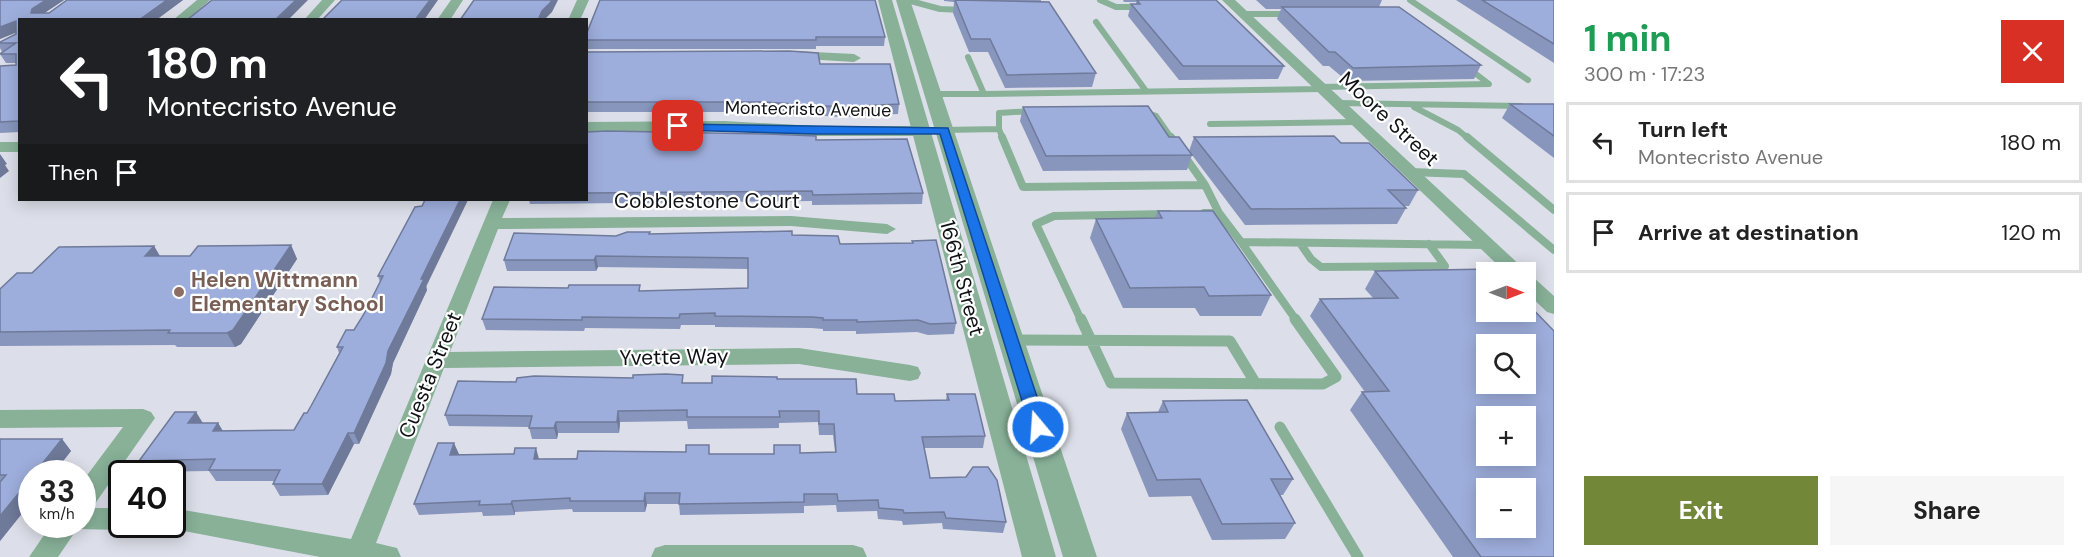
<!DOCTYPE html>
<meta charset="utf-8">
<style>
body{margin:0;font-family:"DM Sans",sans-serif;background:#f6f6f6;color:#222;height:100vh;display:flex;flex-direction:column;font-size:22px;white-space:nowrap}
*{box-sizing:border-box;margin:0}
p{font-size:20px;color:#767676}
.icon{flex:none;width:33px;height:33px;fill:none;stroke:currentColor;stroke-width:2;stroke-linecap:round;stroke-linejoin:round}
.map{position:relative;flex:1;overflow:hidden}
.panel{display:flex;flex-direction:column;background:#fff;width:540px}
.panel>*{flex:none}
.guide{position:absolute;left:18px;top:18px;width:570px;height:183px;border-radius:0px;box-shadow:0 3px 15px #0003;background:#202124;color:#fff;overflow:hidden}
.needle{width:39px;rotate:90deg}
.tools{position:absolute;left:1476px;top:262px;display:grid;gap:12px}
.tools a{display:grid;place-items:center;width:60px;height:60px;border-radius:0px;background:#fff;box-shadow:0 3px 15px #0003;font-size:30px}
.speed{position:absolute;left:18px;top:460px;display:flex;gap:12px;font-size:30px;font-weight:700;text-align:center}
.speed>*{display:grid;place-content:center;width:78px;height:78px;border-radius:50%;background:#fff;box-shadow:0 3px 15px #0003;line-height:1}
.speed small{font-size:15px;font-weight:400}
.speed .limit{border:3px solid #111;border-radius:9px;background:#fff;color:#111}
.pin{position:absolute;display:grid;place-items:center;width:51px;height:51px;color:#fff;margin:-26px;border-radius:12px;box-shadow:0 3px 9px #0006}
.me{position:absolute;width:66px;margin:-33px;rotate:342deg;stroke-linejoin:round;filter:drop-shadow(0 0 4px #0008)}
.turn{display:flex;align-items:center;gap:21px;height:126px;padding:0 30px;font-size:27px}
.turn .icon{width:78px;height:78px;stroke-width:2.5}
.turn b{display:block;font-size:42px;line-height:51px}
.then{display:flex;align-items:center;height:57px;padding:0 30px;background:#0003;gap:12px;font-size:22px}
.round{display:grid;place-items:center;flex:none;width:63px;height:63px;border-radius:0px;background:#f6f6f6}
.headline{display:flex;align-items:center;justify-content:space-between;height:102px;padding:0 30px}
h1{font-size:36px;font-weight:700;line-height:45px;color:#1e9e55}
.action{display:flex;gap:12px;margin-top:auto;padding:12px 30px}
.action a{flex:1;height:69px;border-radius:0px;background:#738738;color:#fff;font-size:24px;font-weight:700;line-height:69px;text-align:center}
.action a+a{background:#f6f6f6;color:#222}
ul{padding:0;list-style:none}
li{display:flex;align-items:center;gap:18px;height:81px;margin:0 12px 9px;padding:0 18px;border:3px solid #e0e0e0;border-radius:0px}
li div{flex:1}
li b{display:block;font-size:22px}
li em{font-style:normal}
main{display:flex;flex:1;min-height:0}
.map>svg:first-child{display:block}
</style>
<main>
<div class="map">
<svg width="1554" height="557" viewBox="0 0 1554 557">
<rect width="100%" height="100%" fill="#dcdfe9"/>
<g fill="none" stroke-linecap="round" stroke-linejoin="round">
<path stroke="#88b198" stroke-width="6" d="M907,0L940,9L964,10
M1100,0L1116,7H1143
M1410,0L1528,80
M1243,14H1291
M1096,22L1146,91
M1320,87L1489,84L1467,67
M933,94H984L968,57
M984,94L1322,89
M1337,103L1521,106
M1414,107L1458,130L1469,139
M1142,112L1156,116L1172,139
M1210,124L1357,122
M999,129V113L1032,111
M944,130L999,129L1003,139"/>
<path stroke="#88b198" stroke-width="8" d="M1002,137L1023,187L1205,185L1219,213
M1171,137L1205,185
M1467,137L1554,210
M1410,172L1464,174L1554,250
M1204,213H1219L1241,242
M1300,243L1311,259L1321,267L1445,266L1429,244
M1081,320L1036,224L1054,216L1169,214
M1296,320L1241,242L1487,245"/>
<path stroke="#88b198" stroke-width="11" d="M1081,319L1111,383L1323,384L1336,377L1295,319
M1013,340L1230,341L1256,384
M1280,427L1358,557"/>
<path fill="#88b198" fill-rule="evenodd" d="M197,0H210L187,20H173Z
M322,0H335L317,20H304Z
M451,0H463L450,20H437Z
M577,0H589L580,20H568Z
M1222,0H1235L1524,269L1527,273L1526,275L1506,273Z
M794,51L854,54L861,58L854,62L789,58V52Z
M724,121L816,126H921L929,131L921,136H816L724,131L586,132V122Z
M0,142H20V152H0Z
M493,200H510L502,218L791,216L887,224L896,229L887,234L791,226L498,229L450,352L799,348L910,365L918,367L921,373L918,379L910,381L799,364L444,368L376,543L397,548L401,557H320L163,527L172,525V508L351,539Z
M1526,275L1533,277L1554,296V314L1547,312L1526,292Z
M143,409L151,412L155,418L92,508H122V525L131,527L122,530L77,529L58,557H29L51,525H82V482L123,427L0,428V410Z
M665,545H853L863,548L867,557H651L655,548Z"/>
<path fill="#88b198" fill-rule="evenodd" d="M878,0H892L1056,557H1022Z
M896,0H910L1097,557H1063Z"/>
</g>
<path fill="#8896bd" d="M0,0H64L44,13H49L67,0H183L156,20H20V132L0,133V66L16,65V63H6L0,54L2,52L0,48V42L16,34V32L0,39Z
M944,0H1041V2L1096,73L1092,87L1005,88L988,52H969L953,13L954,2L944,1Z
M1123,0H1202L1284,66L1278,79L1179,80L1128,16L1131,4H1136V2H1124Z
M1256,0H1382L1379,7L1481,65L1474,79L1347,81L1329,66H1323L1277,19L1281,9H1266Z
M1456,0H1554V63Z
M586,35L885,37L884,46H816V49H586Z
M586,52L820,64L899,104L898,114L841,117L763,112H586Z
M1510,104H1554V158L1502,118Z
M1023,107L1189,151L1194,137L1341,143L1418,190L1409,206H1403L1406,208L1397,224L1245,225L1192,155L1187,170L1043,171L1020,121Z
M586,132L816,140L923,193L922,204L812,205V201L530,204L529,200H586Z
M415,207L427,290L393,363L391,374L359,444H354L328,495L280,496L273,484L274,481H216L209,471L147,472L139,461L196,412L203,423H218L223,431L294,430L307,413L339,353L337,347L354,330L364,314L380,282L378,276Z
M1158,211L1271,295L1261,316H1200L1195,308H1123L1090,238L1096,219L1155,218Z
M650,232V234L792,235L840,244L912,243V241L956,323L954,334L928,335L917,332L856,334V331H823V329L811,328L715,327V325H681L680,329L585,328L584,331L486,330L482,319L641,291L748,288V269L598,267L596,271H507L504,260L616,236Z
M291,245L297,259L241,344L235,347H177L175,345L0,346V289L32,273L154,246L160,256H190Z
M1492,269L1554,557H1453L1350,410L1362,392H1365L1310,316L1320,299L1373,298L1365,289L1375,271Z
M777,379L895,401L946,400L947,394L985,436L983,448H924L930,478L1006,522L1003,533L943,529L942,523L903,525L902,521L878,519L877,511L837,512L836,505L804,506V513L680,515L679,504H647L645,512H573L572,509L515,512V515L483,516L482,512L419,515L414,504L459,454L539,459L710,454H774L835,452L833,435H819L818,422L779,423V428L688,429L687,421L620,422L619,433H558L557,439H532L529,427L449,426L445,415L684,383H712Z
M1163,401L1293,479L1283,495H1280L1295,523L1285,539L1212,540L1191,496L1149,497L1121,429L1127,413L1158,412Z
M0,439H62L71,451L53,474H32V501L0,541Z"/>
<path fill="#6f7a9a" d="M46,0H64L37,18L31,13L32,9Z
M167,0H183L156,20H139Z
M296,0H308L288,20H275Z
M430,0H438L424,20H415Z
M552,0H558L552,12L544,20H538L542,11Z
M16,21L20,31L0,39V27Z
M0,154L7,164L5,165L9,171L0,178Z
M460,200H468L426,287L427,290L393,363L391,374L359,444L354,433L388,351L421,279Z
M291,245L297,259L241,344L235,347L227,333Z
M154,246L162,260L145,256Z
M596,256L598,267L596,271L594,260Z
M618,411L620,422L619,433L617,422Z
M196,412L203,424L188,423Z
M556,422L558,433L557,439L554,428Z
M218,423L225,435L213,431Z
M348,433L354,444L328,495L322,484Z
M62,439L71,451L53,474H34Z
M454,443L459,454L455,466L450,455Z
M536,448L539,459H534Z
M32,477V501L0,541V516Z
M645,493L647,504L645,512L644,501Z
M512,501L515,512V515L511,504Z"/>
<path fill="#9eaedc" stroke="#6f7a9a" stroke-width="1.5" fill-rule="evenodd" d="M0,0H46L32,9L31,13H49L67,0H167L139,20H20V120L18,121L0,122V66L16,65V54H0L16,43H0V42L16,34V21L0,27Z
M212,0H296L275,20H187Z
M342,0H430L415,20H322Z
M474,0H552L550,3L542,11L538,20H460Z
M600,0H875L885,37H816V40H586V35Z
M955,0L1049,2L1096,73L1007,75L990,39H971Z
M1137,0H1216L1284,66H1183L1131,4H1140Z
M1482,0H1554V44Z
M1282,7H1399L1481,65L1353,68L1335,52H1329Z
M789,51L818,53L820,64H890L899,104L842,107L763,102H586V52Z
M1510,104H1554V136Z
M1148,106L1169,137H1179L1192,155L1046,156L1023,107Z
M607,131L768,134L816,136V140L907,139L923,193L813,195L812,191L586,193V132Z
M1334,136L1341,143H1369L1418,190H1388L1406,208L1251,209L1194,137Z
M425,200H460L421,279H424L388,351L386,363L354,433H348L322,484H273L280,470H209L215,459L139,461L175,412H196L188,423H218L213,431L294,430L304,413H307L311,406L343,347H337L346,330H354L364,314L383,276H378L415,207L422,206Z
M1158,211H1213L1271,295L1209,296L1204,287L1130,288L1096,219L1162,218Z
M792,231V235L838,236L840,244L913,243L912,241L936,240L956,323L930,324L918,320L857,322V320H823V318L812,317L715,316V313L680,314L679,318L582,317V320L482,319L494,287L568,288L569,285H640L639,291L748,288V258L596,256L594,260H504L514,233L616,236L627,232H650L649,234Z
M291,245L233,330L227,333H168L170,330L0,332V289L17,273H32L59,247L154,246L145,256H190L198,246Z
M1492,269L1496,273H1486V312H1526V302L1554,331V557H1481L1362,392L1389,391L1320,299L1398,298L1375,271ZM1486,345H1526V384H1486ZM1486,417H1526V456H1486ZM1486,489H1526V528H1486Z
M666,374L683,375L682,383H712V376L777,377V379H856L857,394H894L895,401L949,400L947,394H975L985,436L922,437L929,472L930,478L966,477L973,467H988L997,480L1006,522L946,518L944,512L904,513L903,510L879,508L878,500L838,501L837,494H804V502L679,504L680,493H645L644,501H570V498L512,501L511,504L479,505L480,501L414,504L438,443H454L450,455L514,454L515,448H536L534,459H577L578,451L686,452V445H709V454H774V445H800V453L836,452L834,424H819V411H779L780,417H687V410L618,411L617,422H556L554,428H529L532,416L445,415L458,381L516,382L517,378L534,376L633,378V375Z
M1247,400L1293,479H1271L1295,523L1222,524L1200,479L1157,480L1127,413L1168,412L1163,401Z
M0,439H62L34,474H32V477L0,516V482L6,475H0Z"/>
<path fill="#1a73e8" stroke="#114b97" stroke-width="1.5" d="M674,124L948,128L1047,427L1044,432L1038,433L1030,427L940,134H816L678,130L674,129Z"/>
<circle fill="#8d6e63" stroke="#fff" stroke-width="2" cx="179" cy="292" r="6"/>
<g text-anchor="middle" stroke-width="4.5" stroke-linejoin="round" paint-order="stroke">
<g font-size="18" fill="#0f1114" stroke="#fff">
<text transform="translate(808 109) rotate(1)" y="6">Montecristo Avenue</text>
</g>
<g font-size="21" fill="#0f1114" stroke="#fff">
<text transform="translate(1389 119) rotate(43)" y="7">Moore Street</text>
<text x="707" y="208">Cobblestone Court</text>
<text transform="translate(962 278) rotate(75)" y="7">166th Street</text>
<text transform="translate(674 357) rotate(-1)" y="7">Yvette Way</text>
<text transform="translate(430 375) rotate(-68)" y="7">Cuesta Street</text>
</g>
<g font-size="21" font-weight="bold" fill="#785e54" stroke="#fff" text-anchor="start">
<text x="191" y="287">Helen Wittmann<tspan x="191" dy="24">Elementary School</tspan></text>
</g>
</g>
</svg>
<div class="tools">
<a><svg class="needle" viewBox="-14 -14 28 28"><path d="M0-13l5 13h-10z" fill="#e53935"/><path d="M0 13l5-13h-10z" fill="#767676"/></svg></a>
<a><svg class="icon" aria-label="search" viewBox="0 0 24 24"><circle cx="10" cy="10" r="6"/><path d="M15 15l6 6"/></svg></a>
<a>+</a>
<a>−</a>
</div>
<div class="speed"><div>33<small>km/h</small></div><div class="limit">40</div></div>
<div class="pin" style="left:678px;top:126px;background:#d93025"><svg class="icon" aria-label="arrive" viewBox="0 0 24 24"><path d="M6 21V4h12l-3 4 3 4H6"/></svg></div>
<svg class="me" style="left:1038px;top:427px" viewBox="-20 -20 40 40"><circle r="17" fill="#1a73e8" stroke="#fff" stroke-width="3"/><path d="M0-11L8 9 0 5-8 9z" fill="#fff"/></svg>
<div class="guide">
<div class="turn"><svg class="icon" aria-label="left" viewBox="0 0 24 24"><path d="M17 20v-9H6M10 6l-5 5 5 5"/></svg><div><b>180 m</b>Montecristo Avenue</div></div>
<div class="then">Then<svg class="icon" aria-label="arrive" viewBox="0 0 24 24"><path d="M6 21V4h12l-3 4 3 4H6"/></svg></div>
</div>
</div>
<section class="panel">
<div class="headline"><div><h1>1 min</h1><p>300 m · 17:23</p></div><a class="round" style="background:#d93025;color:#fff"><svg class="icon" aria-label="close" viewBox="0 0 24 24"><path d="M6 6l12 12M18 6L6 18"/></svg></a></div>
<ul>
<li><svg class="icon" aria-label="left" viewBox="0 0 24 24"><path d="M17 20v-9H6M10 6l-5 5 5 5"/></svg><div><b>Turn left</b><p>Montecristo Avenue</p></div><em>180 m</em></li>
<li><svg class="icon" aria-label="arrive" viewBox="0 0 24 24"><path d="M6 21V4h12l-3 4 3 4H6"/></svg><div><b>Arrive at destination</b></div><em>120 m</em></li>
</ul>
<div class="action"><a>Exit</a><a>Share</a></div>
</section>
</main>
